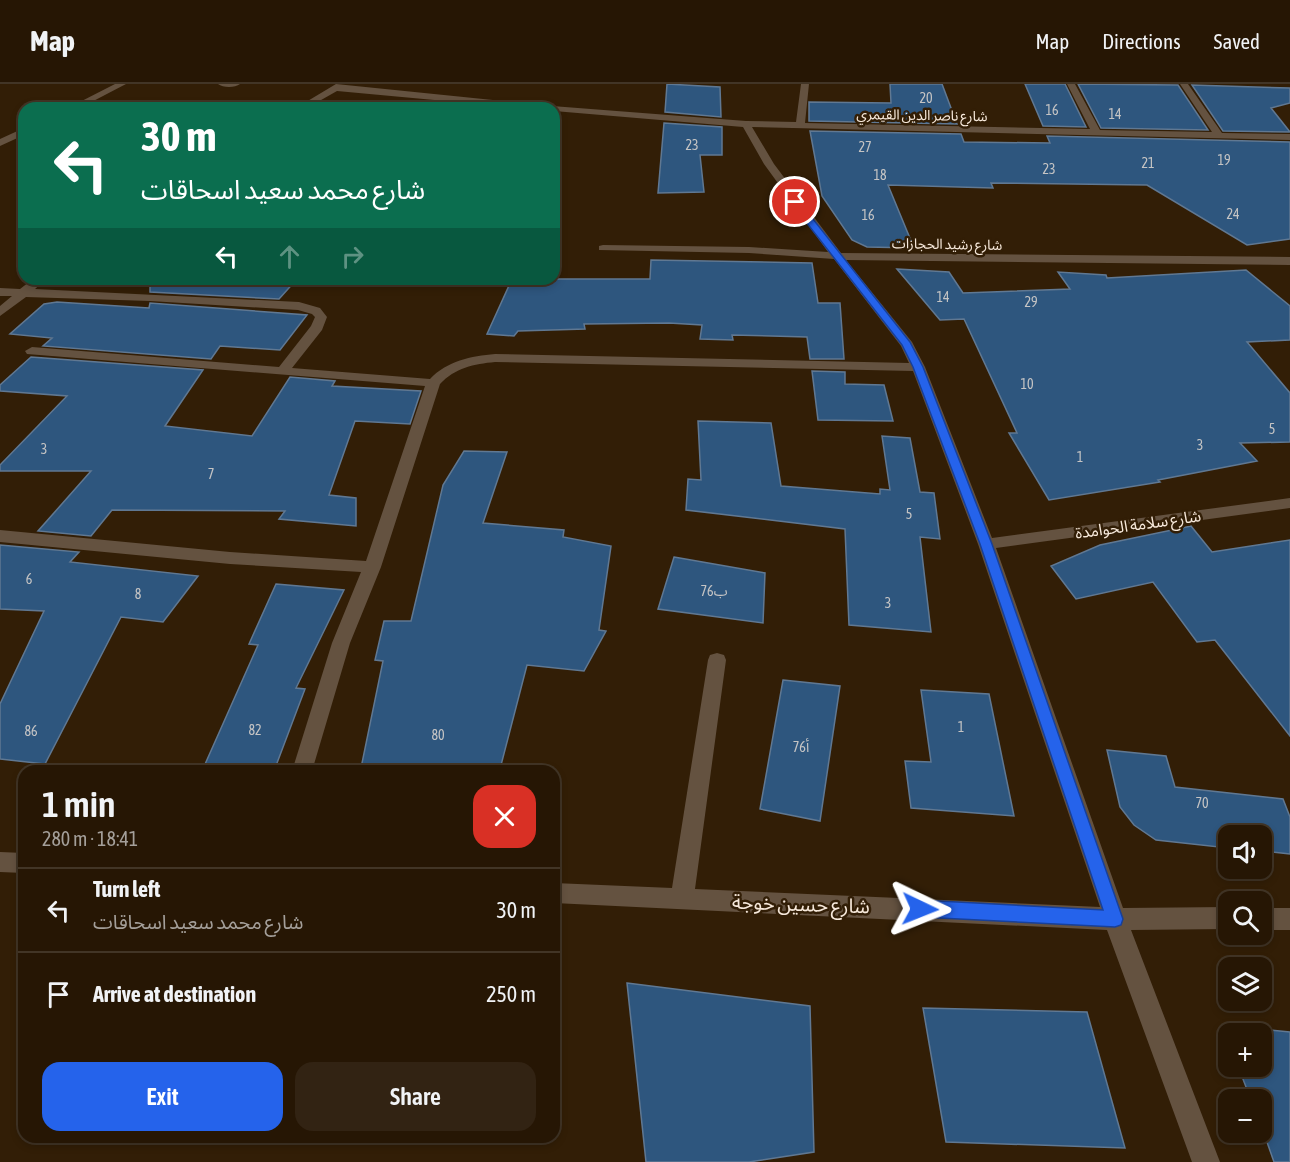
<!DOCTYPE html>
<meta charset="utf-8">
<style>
body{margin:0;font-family:"Asap Condensed","Noto Sans Arabic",sans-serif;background:#322313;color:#f1f3f6;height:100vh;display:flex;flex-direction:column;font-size:22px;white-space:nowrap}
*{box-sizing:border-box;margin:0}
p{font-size:20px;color:#a49f9a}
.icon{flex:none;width:33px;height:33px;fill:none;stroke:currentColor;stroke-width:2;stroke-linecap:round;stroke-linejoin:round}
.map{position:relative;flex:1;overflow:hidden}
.drawer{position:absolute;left:18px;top:681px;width:542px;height:378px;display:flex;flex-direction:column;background:#261604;border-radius:18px;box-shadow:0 3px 9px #0003,0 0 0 2px #423526}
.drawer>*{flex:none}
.hud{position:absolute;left:18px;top:18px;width:542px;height:183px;border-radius:18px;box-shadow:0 3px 9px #0003,0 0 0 2px #423526;background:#0b6e4f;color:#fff;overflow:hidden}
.buttons{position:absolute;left:1218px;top:741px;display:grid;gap:12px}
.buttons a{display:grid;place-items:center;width:54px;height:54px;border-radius:12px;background:#261604;box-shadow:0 3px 9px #0003,0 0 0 2px #423526;font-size:30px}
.pin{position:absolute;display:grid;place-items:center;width:51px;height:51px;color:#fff;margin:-26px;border:3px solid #fff;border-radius:50%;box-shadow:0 2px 6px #0007}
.me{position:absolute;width:66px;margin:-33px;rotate:92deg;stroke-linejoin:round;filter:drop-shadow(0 0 4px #0008)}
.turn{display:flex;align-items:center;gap:21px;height:126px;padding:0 24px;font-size:27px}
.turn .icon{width:78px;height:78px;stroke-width:2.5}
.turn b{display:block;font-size:42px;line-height:51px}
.lanes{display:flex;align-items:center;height:57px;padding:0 24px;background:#0003;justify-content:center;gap:30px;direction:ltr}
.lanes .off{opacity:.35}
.round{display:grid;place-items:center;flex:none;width:63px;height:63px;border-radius:18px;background:#322313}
.overview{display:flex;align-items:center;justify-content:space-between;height:102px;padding:0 24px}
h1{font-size:36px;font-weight:600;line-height:45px}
.button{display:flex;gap:12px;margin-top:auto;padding:12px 24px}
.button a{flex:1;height:69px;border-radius:18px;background:#2563eb;color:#fff;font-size:24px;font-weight:600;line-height:69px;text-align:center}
.button a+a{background:#322313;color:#f1f3f6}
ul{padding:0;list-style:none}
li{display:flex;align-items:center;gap:18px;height:84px;padding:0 24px;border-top:2px solid #423526}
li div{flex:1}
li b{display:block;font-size:22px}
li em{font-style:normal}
header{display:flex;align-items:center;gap:36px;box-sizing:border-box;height:84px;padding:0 30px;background:#261604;border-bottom:2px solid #423526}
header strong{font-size:28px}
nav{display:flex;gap:33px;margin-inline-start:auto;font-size:21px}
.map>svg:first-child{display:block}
</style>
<header>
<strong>Map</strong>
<nav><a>Map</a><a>Directions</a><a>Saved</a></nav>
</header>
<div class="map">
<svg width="1290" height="1078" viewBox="0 0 1290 1078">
<rect width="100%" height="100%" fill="#321e06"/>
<path fill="#2e567e" stroke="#607892" stroke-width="1.5" d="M667,0L720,3L721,33L665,28Z
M890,0H942L957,40L809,37V18L891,19Z
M1025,0H1065L1086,43L1043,42Z
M1078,0L1178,1L1208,46L1101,44Z
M1192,1L1290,4V19L1271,24L1290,48L1223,47Z
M664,39L722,43V71H700L704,108L658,109Z
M810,47L961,50L964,58L1050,59L1047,52L1290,58V155L1247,161L1147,101L991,99L993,104L888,101L914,164L867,163L852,156L822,112Z
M651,176L812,179L818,219H840L844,275H810L807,253L732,251L733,256L700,255L702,241L669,239L584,240L585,245L518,247L514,252L487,250L512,195H650Z
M897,185L949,188L963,209L1070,205L1058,188L1106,191L1107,194L1246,186L1290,222V256L1247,258L1290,309V358L1240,359L1257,377L1158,396L1160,398L1049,416L1009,349H1017L964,235L940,236Z
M150,195H297L279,215L150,208Z
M57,218L149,224L150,219L307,231L280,266L220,262L211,275L43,262L52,254L10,250L44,220Z
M31,273L203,286L165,342L252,352L290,293L335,297L332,302L421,307L410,340L355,337L329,411L356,414V442L279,435L285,427L112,426L91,452L38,447L91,387H0V381L67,312L0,307V301Z
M812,287L845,288V300L884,301L893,337L818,336Z
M698,337L771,339L781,402L880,410V405L890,406L882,352L910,354L920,408L934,409L940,455L920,453L931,548L849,541L845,445L686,426L688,395L701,396Z
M464,367L507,368L483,439L564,446L563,453L611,462L599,546L606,547L584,587L527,581L500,685L361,684L383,577L375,576L384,537H411L443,401Z
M1191,442L1212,468L1290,456V652L1215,556L1197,558L1153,498L1076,515L1051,482L1100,461Z
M0,461L79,468L70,478L198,492L163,538L121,533L45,680L0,675V620L44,527L0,525Z
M674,473L765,489L763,539L658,525Z
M276,500L344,506L296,604L305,605L274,687H202L258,561L249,560Z
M783,596L840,602L820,737L760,725Z
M921,606L989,610L1014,732L911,724L905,677L931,678Z
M1107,666L1166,672L1175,703L1283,715L1290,733V770L1262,767V752H1228V764L1156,756L1134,741L1120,723Z
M627,899L810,922L814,1068L749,1078H646Z
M923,924L1087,928L1125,1064L946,1058Z
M1223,941L1290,948V1078H1274L1262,1044V1016H1251L1238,982H1262V950H1228V957Z"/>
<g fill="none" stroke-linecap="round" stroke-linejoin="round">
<path fill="#645240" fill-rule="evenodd" d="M115,0H126L80,24H68Z
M218,0H240C235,4 223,4 218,0Z
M336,0L552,22L746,37L796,38L801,0H809L805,39L1090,45L1067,0H1075L1100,46L1212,48L1180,0H1188L1222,49L1290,50V56L752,43L774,80L841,169L1290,173V181L846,176L912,258L925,283L992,454L1290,414V424L996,464L1123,824L1228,823V845L1131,846L1220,1078H1192L1107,846L554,819V799L672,804L708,576L710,571L717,569L724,571L726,576L695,805L1100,823L978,460L913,287L495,278C474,280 455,284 440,300L381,483L350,559L312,687H292L332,559L361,488L230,480L0,458V446L230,468L366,477L425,302L27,270L25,267L32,263L279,283L311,242L315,233L312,230L298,226L150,217L26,213L0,232V222L12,212H0V204L20,205L33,195H46L35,205L299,218L320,224L327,233L322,246L292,284L430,295C447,277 471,272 495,270L909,279L901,262L834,175L749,169L599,166V162L603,161L749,163L828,168L764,80L743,43L554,27V24H522L337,7L307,24H296Z
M24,44V51L0,62V55Z
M0,768L24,769V789L0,788Z
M1262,824H1290V846H1262Z"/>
</g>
<path fill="#2563eb" stroke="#184099" stroke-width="1.5" d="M792,116H798L910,258L923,283L992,460L1123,835L1121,841L1115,843L920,833L914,830L912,825L914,819L920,816L1103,826L980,460L913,283L902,261L792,120Z"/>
<g text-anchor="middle" stroke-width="5" stroke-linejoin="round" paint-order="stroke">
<g font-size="14" fill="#c5c4c4">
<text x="926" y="19">20</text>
<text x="1052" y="31">16</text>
<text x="1115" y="35">14</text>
<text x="692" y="66">23</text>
<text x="865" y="68">27</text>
<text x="1224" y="81">19</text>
<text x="1148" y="84">21</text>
<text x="1049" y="90">23</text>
<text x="880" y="96">18</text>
<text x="1233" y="135">24</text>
<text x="868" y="136">16</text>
<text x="943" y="218">14</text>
<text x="1031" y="223">29</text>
<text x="1027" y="305">10</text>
<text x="1272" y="350">5</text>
<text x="1200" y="366">3</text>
<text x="44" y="370">3</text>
<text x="1080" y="378">1</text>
<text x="211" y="395">7</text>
<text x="909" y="435">5</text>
<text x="29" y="500">6</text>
<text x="714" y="512">76ب</text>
<text x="138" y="515">8</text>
<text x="888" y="524">3</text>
<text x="961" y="648">1</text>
<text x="255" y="651">82</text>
<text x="31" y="652">86</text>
<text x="438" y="656">80</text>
<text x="801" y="668">76أ</text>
<text x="1202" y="724">70</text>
</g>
<g font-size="14" fill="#f7e9db" stroke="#321e06">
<text transform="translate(922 31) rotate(1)" y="5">شارع ناصر الدين القيمري</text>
<text transform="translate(947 160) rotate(1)" y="5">شارع رشيد الحجازات</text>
</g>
<g font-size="16" fill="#f7e9db" stroke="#321e06">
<text transform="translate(1138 440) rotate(-8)" y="6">شارع سلامة الحوامدة</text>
</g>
<g font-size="20" fill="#f7e9db" stroke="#321e06">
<text transform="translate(801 820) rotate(2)" y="7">شارع حسين خوجة</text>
</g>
</g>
</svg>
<div class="buttons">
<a><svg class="icon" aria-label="sound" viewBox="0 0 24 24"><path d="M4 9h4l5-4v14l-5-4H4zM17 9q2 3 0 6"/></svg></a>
<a><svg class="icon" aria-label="search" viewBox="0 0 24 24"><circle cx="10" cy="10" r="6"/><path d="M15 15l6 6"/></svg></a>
<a><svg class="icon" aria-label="layers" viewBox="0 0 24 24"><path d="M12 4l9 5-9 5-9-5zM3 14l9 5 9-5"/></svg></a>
<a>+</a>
<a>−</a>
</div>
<div class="pin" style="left:795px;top:118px;background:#d93025"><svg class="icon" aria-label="arrive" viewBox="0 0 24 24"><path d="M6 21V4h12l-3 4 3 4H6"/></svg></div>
<svg class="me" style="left:920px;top:825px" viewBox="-20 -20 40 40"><path d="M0-17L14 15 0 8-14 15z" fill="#2563eb" stroke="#fff" stroke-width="4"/></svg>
<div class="hud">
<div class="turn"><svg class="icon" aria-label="left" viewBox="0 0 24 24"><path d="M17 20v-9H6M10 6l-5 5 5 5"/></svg><div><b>30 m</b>شارع محمد سعيد اسحاقات</div></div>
<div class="lanes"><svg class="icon" aria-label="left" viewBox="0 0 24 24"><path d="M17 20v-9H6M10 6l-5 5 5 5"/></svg><svg class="icon off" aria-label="ahead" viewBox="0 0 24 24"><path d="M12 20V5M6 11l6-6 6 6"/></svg><svg class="icon off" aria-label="right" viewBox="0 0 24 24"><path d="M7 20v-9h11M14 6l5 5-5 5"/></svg></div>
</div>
<section class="drawer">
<div class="overview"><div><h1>1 min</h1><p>280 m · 18:41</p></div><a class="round" style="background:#d93025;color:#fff"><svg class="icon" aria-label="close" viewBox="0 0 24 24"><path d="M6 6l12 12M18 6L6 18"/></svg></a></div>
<ul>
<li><svg class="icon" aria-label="left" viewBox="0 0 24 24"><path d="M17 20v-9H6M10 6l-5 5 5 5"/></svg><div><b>Turn left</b><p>شارع محمد سعيد اسحاقات</p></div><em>30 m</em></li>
<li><svg class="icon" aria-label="arrive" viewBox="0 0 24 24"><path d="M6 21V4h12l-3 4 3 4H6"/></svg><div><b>Arrive at destination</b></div><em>250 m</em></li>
</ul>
<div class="button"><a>Exit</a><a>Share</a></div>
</section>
</div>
